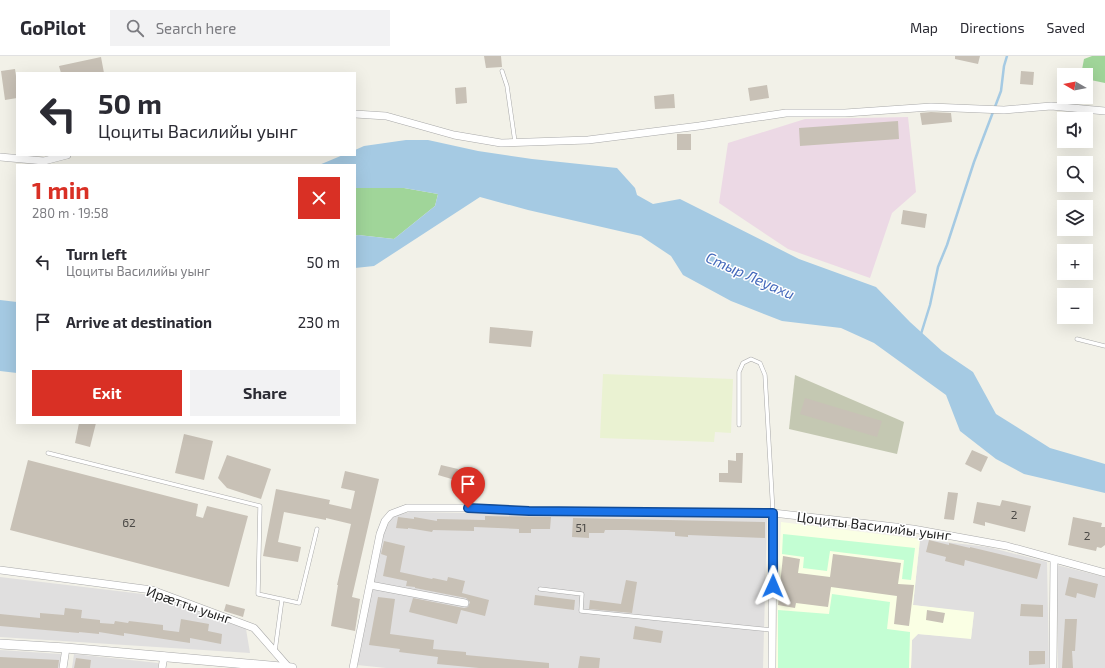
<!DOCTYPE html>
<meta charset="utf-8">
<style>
body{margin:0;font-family:"Exo 2",sans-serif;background:#f2f2f3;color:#2b2b33;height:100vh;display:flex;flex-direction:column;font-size:15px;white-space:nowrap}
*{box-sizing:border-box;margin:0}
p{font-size:13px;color:#7c7c81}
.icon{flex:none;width:22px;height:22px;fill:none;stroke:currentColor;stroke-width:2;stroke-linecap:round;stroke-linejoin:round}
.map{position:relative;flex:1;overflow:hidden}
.drawer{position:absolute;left:16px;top:108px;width:340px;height:260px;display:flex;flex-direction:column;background:#fff;border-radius:0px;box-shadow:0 4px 16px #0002}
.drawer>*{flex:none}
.banner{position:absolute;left:16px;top:16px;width:340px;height:84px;border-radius:0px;box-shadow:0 4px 16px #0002;background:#fff;color:#2b2b33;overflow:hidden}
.needle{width:26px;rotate:279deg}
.fabs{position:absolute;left:1057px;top:12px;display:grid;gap:8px}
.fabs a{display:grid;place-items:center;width:36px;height:36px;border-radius:0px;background:#fff;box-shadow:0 4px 16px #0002;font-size:20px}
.pin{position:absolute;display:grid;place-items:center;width:34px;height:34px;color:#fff;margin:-41px -17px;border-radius:50% 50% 50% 0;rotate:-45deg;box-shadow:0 0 4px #0007}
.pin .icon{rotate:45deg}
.me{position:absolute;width:44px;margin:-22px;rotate:1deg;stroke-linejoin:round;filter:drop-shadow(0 0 3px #0008)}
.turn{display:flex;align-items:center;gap:14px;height:84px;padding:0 16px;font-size:18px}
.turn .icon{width:52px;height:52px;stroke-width:2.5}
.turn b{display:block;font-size:28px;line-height:34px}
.round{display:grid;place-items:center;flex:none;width:42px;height:42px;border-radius:0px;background:#f2f2f3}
.headline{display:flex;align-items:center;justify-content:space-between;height:68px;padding:0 16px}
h1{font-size:24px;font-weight:700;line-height:30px;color:#d93025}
.action{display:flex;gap:8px;margin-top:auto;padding:8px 16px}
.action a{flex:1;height:46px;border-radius:0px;background:#d93025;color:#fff;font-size:16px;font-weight:700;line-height:46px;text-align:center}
.action a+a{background:#f2f2f3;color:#2b2b33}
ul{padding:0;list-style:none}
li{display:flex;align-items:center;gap:12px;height:60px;padding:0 16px}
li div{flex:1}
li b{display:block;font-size:15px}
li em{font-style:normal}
header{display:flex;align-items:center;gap:24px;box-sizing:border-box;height:56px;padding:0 20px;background:#fff;border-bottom:1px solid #e1e1e2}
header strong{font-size:19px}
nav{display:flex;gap:22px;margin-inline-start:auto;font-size:14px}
.search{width:280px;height:36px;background:#f2f2f3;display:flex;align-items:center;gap:10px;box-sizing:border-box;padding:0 14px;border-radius:0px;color:#7c7c81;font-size:15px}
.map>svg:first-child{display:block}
</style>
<header>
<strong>GoPilot</strong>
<div class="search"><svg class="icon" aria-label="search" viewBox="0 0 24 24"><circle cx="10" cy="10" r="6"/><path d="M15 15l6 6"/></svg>Search here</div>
<nav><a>Map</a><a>Directions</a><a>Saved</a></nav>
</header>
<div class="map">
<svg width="1105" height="612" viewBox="0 0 1105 612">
<rect width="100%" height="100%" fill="#f2f1e8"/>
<path fill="#e0dfdf" d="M410,456L767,462L763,612H386L357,609L381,480L393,460Z
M920,483L988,491L1047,506L1049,612H911L912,584L918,578L971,582L974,557L913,549Z
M1057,509L1105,521V612H1058Z
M0,521L151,539L246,573L250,597L0,581Z
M0,594L61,598L59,612H0Z
M74,598L158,607V612H72Z"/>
<path fill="#ecd9e5" d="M908,61L916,136L892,157L870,222L788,193L719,147L728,87L805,63Z"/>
<path fill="#faffe4" d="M781,466L920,483L913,549L974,556L971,583L918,578L912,584L911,612H775Z"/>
<path fill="#c4c8b2" d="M795,319L904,366L897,398L789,373Z"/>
<path fill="#eaf2d2" d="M603,318L733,323L731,377L715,376L714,386L600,382Z"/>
<path fill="#a0d599" d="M1092,0H1105V27L1086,23V19H1081L1084,3Z
M355,132H404L438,138L435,150L394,183L358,179L355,180Z"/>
<path fill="#c3fed3" d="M783,478L915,492L911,524L902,523L904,504L830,495L827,515L803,512L804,501L782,498Z
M832,538L890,546L887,573L910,576L909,612H778V554L829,558Z"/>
<path fill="#a5cae3" d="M406,84H428L478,95L532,103L617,112L635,132L637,139L653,148L680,143L799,203L876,231L910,266L942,295L973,316L996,358L1050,392L1105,408V437L1024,418L996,403L960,375L946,339L874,287L841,272L782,265L731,245L683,219L671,200L641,180L528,154L480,141L374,210L355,212V180L358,179L394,183L435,150L438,138L404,132H355V109H319L343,99H355V94L364,90Z
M0,244L17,246V317L0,315Z"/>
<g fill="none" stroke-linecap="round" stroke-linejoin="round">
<path stroke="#a5cae3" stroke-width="2.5" d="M921,278L930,249L938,211L947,189L974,106L1001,35L1004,10L1007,0"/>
</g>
<path fill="#c8c1b6" d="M484,0H501L502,11L486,12Z
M955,0H980L978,8L955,3Z
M101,1L104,17H61L59,10Z
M15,13L17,27V42L5,44L1,15Z
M1021,15L1034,16L1033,29L1020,28Z
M767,29L769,42L750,45L748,32Z
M466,31L467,47L456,48L455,32Z
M674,38L675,52L655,53L654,40Z
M931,56L951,57L952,66L922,69L920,57Z
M898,65L899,83L800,90L799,72Z
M677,78H691V94H677Z
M903,154L927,158L925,172L901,168Z
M490,271L533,275L531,291L489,287Z
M805,342L882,365L877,381L800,358Z
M79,367H96L90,391L75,387Z
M184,378L213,385L204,424L175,417Z
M972,394L988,401L981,416L965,408Z
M736,397H743L742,427L719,426V417H728V404L736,405Z
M227,399L271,413L261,443L227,432L218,422Z
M28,404L198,448L196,460L203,462L207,450L248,460L229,531L10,474Z
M441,409L458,413L455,424L438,419Z
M345,415L379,423L352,541L360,543L355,575L331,570L338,529H337L351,468L326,462V464L284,456L278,486L301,491L298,506L263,500L276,433L330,444L329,448L351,453L355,435L341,432Z
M948,436L958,437L954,464L944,463Z
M1002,444L1031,450L1025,476L985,466V470L973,467L977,446L1000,450Z
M485,460L551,461L550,473H531V477H519V473L474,471V475L433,474L432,476L408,472V473L396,472L398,461L414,463V461L437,465V463L485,464Z
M1073,461L1102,467L1101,471H1105V489L1101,492L1097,491L1096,495L1068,489Z
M573,462L765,466V482L688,479V481L675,480V476L627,474H605L604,477H589V482L572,481Z
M929,484L949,489V487L970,492V491L1041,508L1037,523L965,504L964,510L945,505L946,501L926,496Z
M384,485L405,490L400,516L432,523L433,522L447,525L448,521L465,525L462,537L489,544L485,560L461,554L457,568L409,556L413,542L464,552L468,551L470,546L466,542L415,532V531L406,530L407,525L383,520L387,500L381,498Z
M833,498L901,507L898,528L914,529L909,570L894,568L897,540L831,531L828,551L796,547L795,552L778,549L783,500L800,503L798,517L830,521Z
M1069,521L1098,528L1095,542L1077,537L1076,542L1065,539Z
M626,524L637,526L632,557L589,553L590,544L621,548Z
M535,539L575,544L574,554L534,549Z
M378,541L395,543L390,578L434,584L433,593L466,596V599L549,607V612H479L437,608L438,601L399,596L400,593L369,589Z
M226,548L245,553L243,561L224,555Z
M1021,548L1043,549V561L1020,560Z
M65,552L82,554L81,562L100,564V567L114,568L115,565L128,567L129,565L163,569V574L179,576L181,563L209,568L208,575L222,578L221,588L190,582V587L124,577V580L99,576V578L79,576V577L0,570V558L40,562V557L64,559Z
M927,554L945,557L943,567L926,564Z
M1065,563H1077L1075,595H1072L1073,612H1062Z
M635,570L663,575L661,587L633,583Z
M1029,595H1045V608L1029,609Z
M580,600L600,602L599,612H578Z
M0,601L39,603L59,604L58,612H0Z
M76,602L91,604L90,612H74Z"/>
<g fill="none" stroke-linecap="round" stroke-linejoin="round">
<defs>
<path id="service" d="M502,15L507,30L515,86
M1077,283L1105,290
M739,369V316L743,307L751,303L760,307L765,319L773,457
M48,397L260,450L258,538L299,547L317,473
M540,533L582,538L581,555L772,574
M275,595L282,543"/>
<path id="minor" d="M355,58L386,60L454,79L501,87L588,84L699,70L786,57H845L931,51L1004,54L1051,50L1105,55
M0,101L44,105L67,99
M0,514L152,534L254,572L289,612
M370,529L465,547
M63,612L66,592
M162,612L164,600
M353,612L380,478L385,465L391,458L407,452H483L529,455L773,457L913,473L1007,490L1105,517
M772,612L773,457
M1053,612L1054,504"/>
<path id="tertiary" d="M0,588L66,592L292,612"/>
</defs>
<use href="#service" stroke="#a9a9a9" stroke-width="4.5"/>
<use href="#minor" stroke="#a9a9a9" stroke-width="8"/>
<use href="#tertiary" stroke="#a9a9a9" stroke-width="10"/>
<use href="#service" stroke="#fff" stroke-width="3.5"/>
<use href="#minor" stroke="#fff" stroke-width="7"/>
<use href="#tertiary" stroke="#fff" stroke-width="9"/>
</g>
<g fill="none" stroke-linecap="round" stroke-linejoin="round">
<defs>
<path id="route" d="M468,452L529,455L773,457V530"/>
</defs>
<use href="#route" stroke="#114b97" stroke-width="10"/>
<use href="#route" stroke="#1a73e8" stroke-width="7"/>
</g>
<g text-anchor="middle" stroke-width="3" stroke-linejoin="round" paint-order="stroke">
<g font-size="12" fill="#4c4a47">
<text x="1014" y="463">2</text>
<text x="129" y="471">62</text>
<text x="581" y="476">51</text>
<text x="1087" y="484">2</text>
</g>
<g font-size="14" fill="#222" stroke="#fff">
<text transform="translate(874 470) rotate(7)" y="5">Цоциты Василийы уынг</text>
<text transform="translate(189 549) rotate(19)" y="5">Ирæтты уынг</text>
</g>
<g font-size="15" font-style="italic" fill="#4469bb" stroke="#fff">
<text transform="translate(750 220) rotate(24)" y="5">Стыр Леуахи</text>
</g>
</g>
</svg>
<div class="fabs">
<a><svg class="needle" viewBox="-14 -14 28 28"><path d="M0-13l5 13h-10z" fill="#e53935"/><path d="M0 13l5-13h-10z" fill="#7c7c81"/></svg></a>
<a><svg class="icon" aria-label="sound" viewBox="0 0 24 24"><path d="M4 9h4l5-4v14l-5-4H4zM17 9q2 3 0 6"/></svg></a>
<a><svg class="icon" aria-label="search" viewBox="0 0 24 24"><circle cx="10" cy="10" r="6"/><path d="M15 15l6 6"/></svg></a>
<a><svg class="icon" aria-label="layers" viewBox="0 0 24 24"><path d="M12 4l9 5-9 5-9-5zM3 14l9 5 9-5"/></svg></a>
<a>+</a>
<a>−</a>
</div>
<div class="pin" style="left:468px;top:452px;background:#d93025"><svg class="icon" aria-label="arrive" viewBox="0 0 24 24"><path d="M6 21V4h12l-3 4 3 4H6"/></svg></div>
<svg class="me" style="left:773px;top:530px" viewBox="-20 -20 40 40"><path d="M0-17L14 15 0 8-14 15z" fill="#1a73e8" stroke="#fff" stroke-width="4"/></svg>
<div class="banner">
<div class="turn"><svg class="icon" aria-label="left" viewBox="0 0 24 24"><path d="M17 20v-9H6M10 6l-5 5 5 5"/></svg><div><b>50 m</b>Цоциты Василийы уынг</div></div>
</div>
<section class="drawer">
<div class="headline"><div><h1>1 min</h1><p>280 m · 19:58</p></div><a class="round" style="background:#d93025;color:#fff"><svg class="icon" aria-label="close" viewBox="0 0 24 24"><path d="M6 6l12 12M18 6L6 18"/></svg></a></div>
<ul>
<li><svg class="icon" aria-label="left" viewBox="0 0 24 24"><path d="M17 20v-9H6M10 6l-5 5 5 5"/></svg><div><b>Turn left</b><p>Цоциты Василийы уынг</p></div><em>50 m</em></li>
<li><svg class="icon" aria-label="arrive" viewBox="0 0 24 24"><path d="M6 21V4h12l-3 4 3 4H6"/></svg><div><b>Arrive at destination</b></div><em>230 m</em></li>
</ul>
<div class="action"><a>Exit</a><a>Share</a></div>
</section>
</div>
